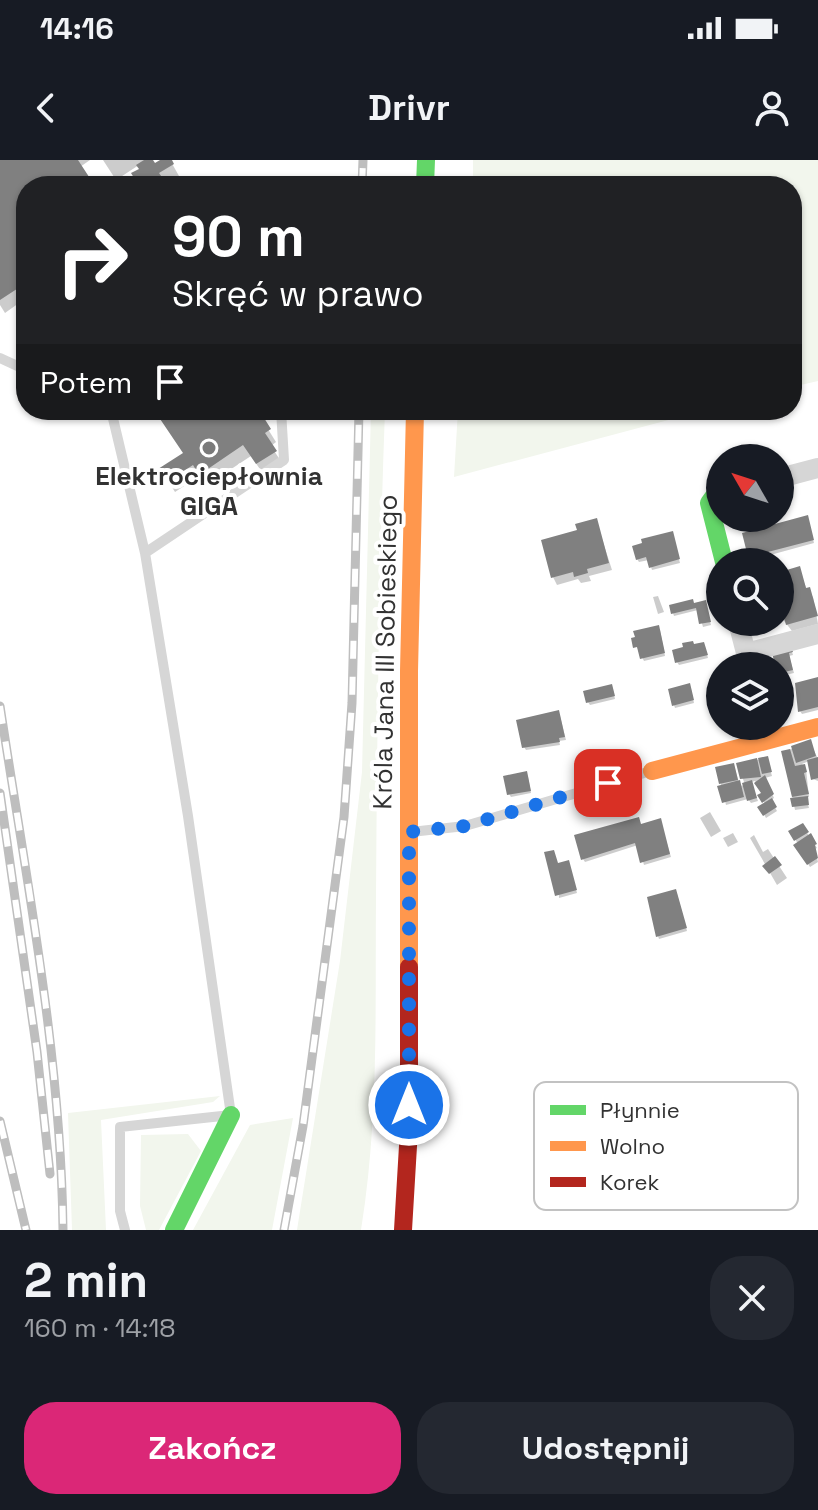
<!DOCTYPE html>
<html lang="pl">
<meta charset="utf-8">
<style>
body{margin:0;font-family:"Space Grotesk",sans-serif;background:#242831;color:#f1f3f6;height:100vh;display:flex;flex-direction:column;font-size:30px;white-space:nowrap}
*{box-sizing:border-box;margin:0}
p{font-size:26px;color:#9ea1a6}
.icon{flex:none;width:44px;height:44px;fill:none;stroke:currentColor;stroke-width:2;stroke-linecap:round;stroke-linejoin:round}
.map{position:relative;height:1070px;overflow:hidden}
.details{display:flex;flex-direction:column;background:#171b24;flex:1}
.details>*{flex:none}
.hud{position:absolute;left:16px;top:16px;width:786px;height:244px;border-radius:32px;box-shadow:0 2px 6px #0004;background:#202124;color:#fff;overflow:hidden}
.needle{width:52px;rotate:309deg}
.fabs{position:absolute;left:706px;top:284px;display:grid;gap:16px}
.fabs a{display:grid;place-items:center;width:88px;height:88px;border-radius:50%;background:#171b24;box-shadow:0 2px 6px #0004;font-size:40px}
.pin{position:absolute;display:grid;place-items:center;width:68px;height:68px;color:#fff;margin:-34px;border-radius:16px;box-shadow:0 4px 12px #0006}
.me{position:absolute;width:88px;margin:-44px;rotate:0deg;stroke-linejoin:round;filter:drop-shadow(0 0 6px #0008)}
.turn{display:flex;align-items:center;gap:28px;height:168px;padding:0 24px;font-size:36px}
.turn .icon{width:104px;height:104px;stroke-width:2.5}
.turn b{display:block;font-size:56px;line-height:68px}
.then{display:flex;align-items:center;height:76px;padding:0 24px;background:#0003;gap:16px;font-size:30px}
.round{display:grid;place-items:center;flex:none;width:84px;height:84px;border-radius:32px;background:#242831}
.overview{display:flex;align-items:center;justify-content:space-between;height:136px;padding:0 24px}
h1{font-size:48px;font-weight:800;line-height:60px}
.action{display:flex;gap:16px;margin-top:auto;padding:16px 24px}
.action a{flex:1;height:92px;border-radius:32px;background:#db2777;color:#fff;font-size:32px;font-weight:800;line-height:92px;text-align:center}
.action a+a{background:#242831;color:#f1f3f6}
.status{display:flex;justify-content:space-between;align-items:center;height:56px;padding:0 40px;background:#171b24;direction:ltr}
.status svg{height:22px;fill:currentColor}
header{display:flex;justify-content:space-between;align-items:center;height:104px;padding:0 24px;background:#171b24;font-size:36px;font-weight:800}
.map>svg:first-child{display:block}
</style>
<div class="status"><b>14:16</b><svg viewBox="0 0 49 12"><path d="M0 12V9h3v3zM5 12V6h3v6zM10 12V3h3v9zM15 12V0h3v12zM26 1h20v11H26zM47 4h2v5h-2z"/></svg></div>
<header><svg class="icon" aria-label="back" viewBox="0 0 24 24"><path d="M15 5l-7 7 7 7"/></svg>Drivr<svg class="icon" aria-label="person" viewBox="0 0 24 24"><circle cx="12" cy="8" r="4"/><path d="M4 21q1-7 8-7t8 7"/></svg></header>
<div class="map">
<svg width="818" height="1070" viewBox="0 0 818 1070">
<rect width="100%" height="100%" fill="#fff"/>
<path fill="#f2f6ed" d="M473,0H818V221L792,227V26H473Z
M371,250H385C379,412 377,574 376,736C375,848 379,960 361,1070H297L340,801L362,612Z
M458,250H706L454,317Z
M220,936L213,942L101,960L106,1070H72L68,953Z
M293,958L272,1070H193L250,965Z
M188,974L201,991L159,1070H146L140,1046L141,975Z"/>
<path fill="#0003" d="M0,0H90L80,7L93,26H26V138L5,153L0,145Z
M103,0H151L155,6L164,0H170L179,16L165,26H141L134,14L141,9L139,5L116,20Z
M156,250H256L276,282L271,286L282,303L264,315L251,296L207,325L201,315L175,332L161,310L185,294Z
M596,360L612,410L589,416L591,421L581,423L578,419L557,425L553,417L580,372Z
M808,361L814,383L752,400L744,374Z
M673,376L680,403L652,410L649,400L639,402L637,399Z
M799,409L807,430L813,437L818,464L792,471L781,457L780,414Z
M658,436L664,452L658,454L653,437Z
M694,445L706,446L711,465L703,467L698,450L674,456L673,453Z
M660,470L665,496L644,501L633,479Z
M705,487L708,498L679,505L677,502L685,488Z
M792,492L793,495L789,496L794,513L781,516L774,493Z
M818,519V550L802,554L800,551Z
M691,529L694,543L675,548L674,545Z
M613,530L615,539L590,545L588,542Z
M560,556L566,580L559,581L560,585L526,590L524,587Z
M810,582L818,599V621L813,619L809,601L802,604L806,609L809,637H806L809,648L795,650L783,592Z
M767,598L772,616L765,618L774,638L771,640L777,651L766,658L760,647L765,644L760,636L763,634L755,621L751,622L758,641L751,643L748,639L726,645L717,609H735L740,626L745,625L738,604Z
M528,617L531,633L511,637L509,634Z
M710,652L721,671L711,677L700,658Z
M661,663L671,697L644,705L638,685L585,702L583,699L640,666Z
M802,665L817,688L815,689L818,702L810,707L796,685L798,684L791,672Z
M733,673L738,682L728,687L723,678Z
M754,675L763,692L768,689L787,718L777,725L750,678Z
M557,705H569L577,733L559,738Z
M677,734L687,771L659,779L658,776Z"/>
<path fill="#808080" d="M0,0H78L95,26H26V123L0,140Z
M144,0H153L155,3L160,0H172L174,4L159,13L168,26H149L148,24L139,26L131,13L139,9L136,5Z
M154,250H259L271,269L265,273L277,291L256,304L243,285L199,315L193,305L167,322L158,309L183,293Z
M808,355L814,380L748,397L742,373Z
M597,358L609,403L587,409L588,413L574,417L573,412L551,418L541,380L577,370L575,364Z
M673,371L680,399L649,408L646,397L636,400L632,386L642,383L641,379Z
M800,406L806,428L810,427L818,456L786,465L784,457L780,458V412Z
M693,439L694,443L706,440L711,462L699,464L696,448L671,454L669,445Z
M659,465L665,493L640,499L637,487L633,488L631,478L635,477L633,471Z
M693,481L694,484L704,482L708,495L675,503L672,490L683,487L682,483Z
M791,487L793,492L789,493L793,510L780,513V506H775L772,492Z
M818,517V547L798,552L795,523Z
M690,523L694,540L672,546L668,529Z
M612,524L615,536L586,543L583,531Z
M559,550L565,577L559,578L560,582L522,588L516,560Z
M811,579L816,596L796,603L791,586Z
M790,589L795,606L805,604L807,612L804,613L809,634L792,637L781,591Z
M768,596L772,612L762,614L758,598Z
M818,597V618L811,620L807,600Z
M757,598L761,617L740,619L736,603Z
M734,603L738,620L719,624L715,607Z
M527,611L531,631L507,635L503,616Z
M765,615L774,634L762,643L757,635L761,633L754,623Z
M740,620L744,637L722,643L717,626Z
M752,620L757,638L747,641L742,623Z
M808,636L809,645L792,647L790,638Z
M772,638L777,647L763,656L757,647Z
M639,657L641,664L661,658L670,694L640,703L635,683L581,700L574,675Z
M803,663L809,672L794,681L788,671Z
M811,673L817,684L815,685L818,698L807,705L793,685Z
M554,690L558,703L569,700L577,730L555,736L544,692Z
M775,696L782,705L769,714L762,706Z
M676,729L687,768L656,777L647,737Z"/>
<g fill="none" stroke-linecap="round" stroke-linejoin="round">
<path stroke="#d6d6d6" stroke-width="10" d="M0,198L26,210
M111,250L145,393
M411,672L465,666L651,611
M125,1070L120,1051V967L231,955L188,656L145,393L284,300L281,250"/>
<path stroke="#d6d6d6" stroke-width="20" d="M780,318L818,308
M738,462L746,493L818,474"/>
<path stroke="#63d668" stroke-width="18" d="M425,26L426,0
M720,334L714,336L709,343L724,402
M174,1070L231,955"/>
<path stroke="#ff974d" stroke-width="18" d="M652,611L818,567
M409,807V511L415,250"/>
<path stroke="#b3261e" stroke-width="18" d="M403,1070L409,969V807"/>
<defs>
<path id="rail" d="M362,26L363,0
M0,546C26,719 61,894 63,1070
M0,633L37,892L50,1014
M0,961L26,1070
M284,1070L303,966L344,657L352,543L359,250"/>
</defs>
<use href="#rail" stroke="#bebebe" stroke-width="9"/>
<use href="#rail" stroke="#fff" stroke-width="6" stroke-dasharray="18" stroke-linecap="butt"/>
</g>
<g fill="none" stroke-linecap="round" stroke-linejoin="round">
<path stroke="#1a73e8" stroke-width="14" stroke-dasharray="0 25.2" d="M409,945V672L465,666L608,623"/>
</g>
<circle fill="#7a7a7a" stroke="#fff" stroke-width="3" cx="209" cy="288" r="8"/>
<g text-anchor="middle" stroke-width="8" stroke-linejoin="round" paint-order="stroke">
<g font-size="26" font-weight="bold" fill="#323232" stroke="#fff">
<text x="209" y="325">Elektrociepłownia<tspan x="209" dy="30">GIGA</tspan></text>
</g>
<g font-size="26" fill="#323232" stroke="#fff">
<text transform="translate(385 492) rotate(-89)" y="9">Króla Jana III Sobieskiego</text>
</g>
</g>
<rect x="534" y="922" width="264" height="128" rx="12" fill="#fff" stroke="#c2c2c2" stroke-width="2"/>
<rect x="550" y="945" width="36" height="10" fill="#63d668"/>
<rect x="550" y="981" width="36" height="10" fill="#ff974d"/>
<rect x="550" y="1017" width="36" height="10" fill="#b3261e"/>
<g font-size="22" fill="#323232">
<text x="600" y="958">Płynnie</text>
<text x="600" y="994">Wolno</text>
<text x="600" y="1030">Korek</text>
</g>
</svg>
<div class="fabs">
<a><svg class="needle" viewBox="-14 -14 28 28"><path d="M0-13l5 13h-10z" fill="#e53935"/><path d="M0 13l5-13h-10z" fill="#9ea1a6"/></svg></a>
<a><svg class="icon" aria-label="search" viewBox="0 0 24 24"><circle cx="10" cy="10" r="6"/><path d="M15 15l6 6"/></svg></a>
<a><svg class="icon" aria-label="layers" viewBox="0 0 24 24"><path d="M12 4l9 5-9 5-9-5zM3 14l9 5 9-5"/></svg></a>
</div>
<div class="pin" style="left:608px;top:623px;background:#d93025"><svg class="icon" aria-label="arrive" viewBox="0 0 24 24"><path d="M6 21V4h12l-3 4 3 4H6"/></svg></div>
<svg class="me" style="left:409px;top:945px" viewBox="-20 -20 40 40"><circle r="17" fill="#1a73e8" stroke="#fff" stroke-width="3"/><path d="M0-11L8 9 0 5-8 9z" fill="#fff"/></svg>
<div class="hud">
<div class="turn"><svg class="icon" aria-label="right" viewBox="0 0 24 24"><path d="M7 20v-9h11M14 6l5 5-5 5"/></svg><div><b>90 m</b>Skręć w prawo</div></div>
<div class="then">Potem<svg class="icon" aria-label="arrive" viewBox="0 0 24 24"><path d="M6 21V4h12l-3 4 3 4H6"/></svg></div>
</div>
</div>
<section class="details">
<div class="overview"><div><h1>2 min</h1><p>160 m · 14:18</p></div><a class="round"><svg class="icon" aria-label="close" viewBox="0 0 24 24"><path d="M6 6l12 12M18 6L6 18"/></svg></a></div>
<div class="action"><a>Zakończ</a><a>Udostępnij</a></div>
</section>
